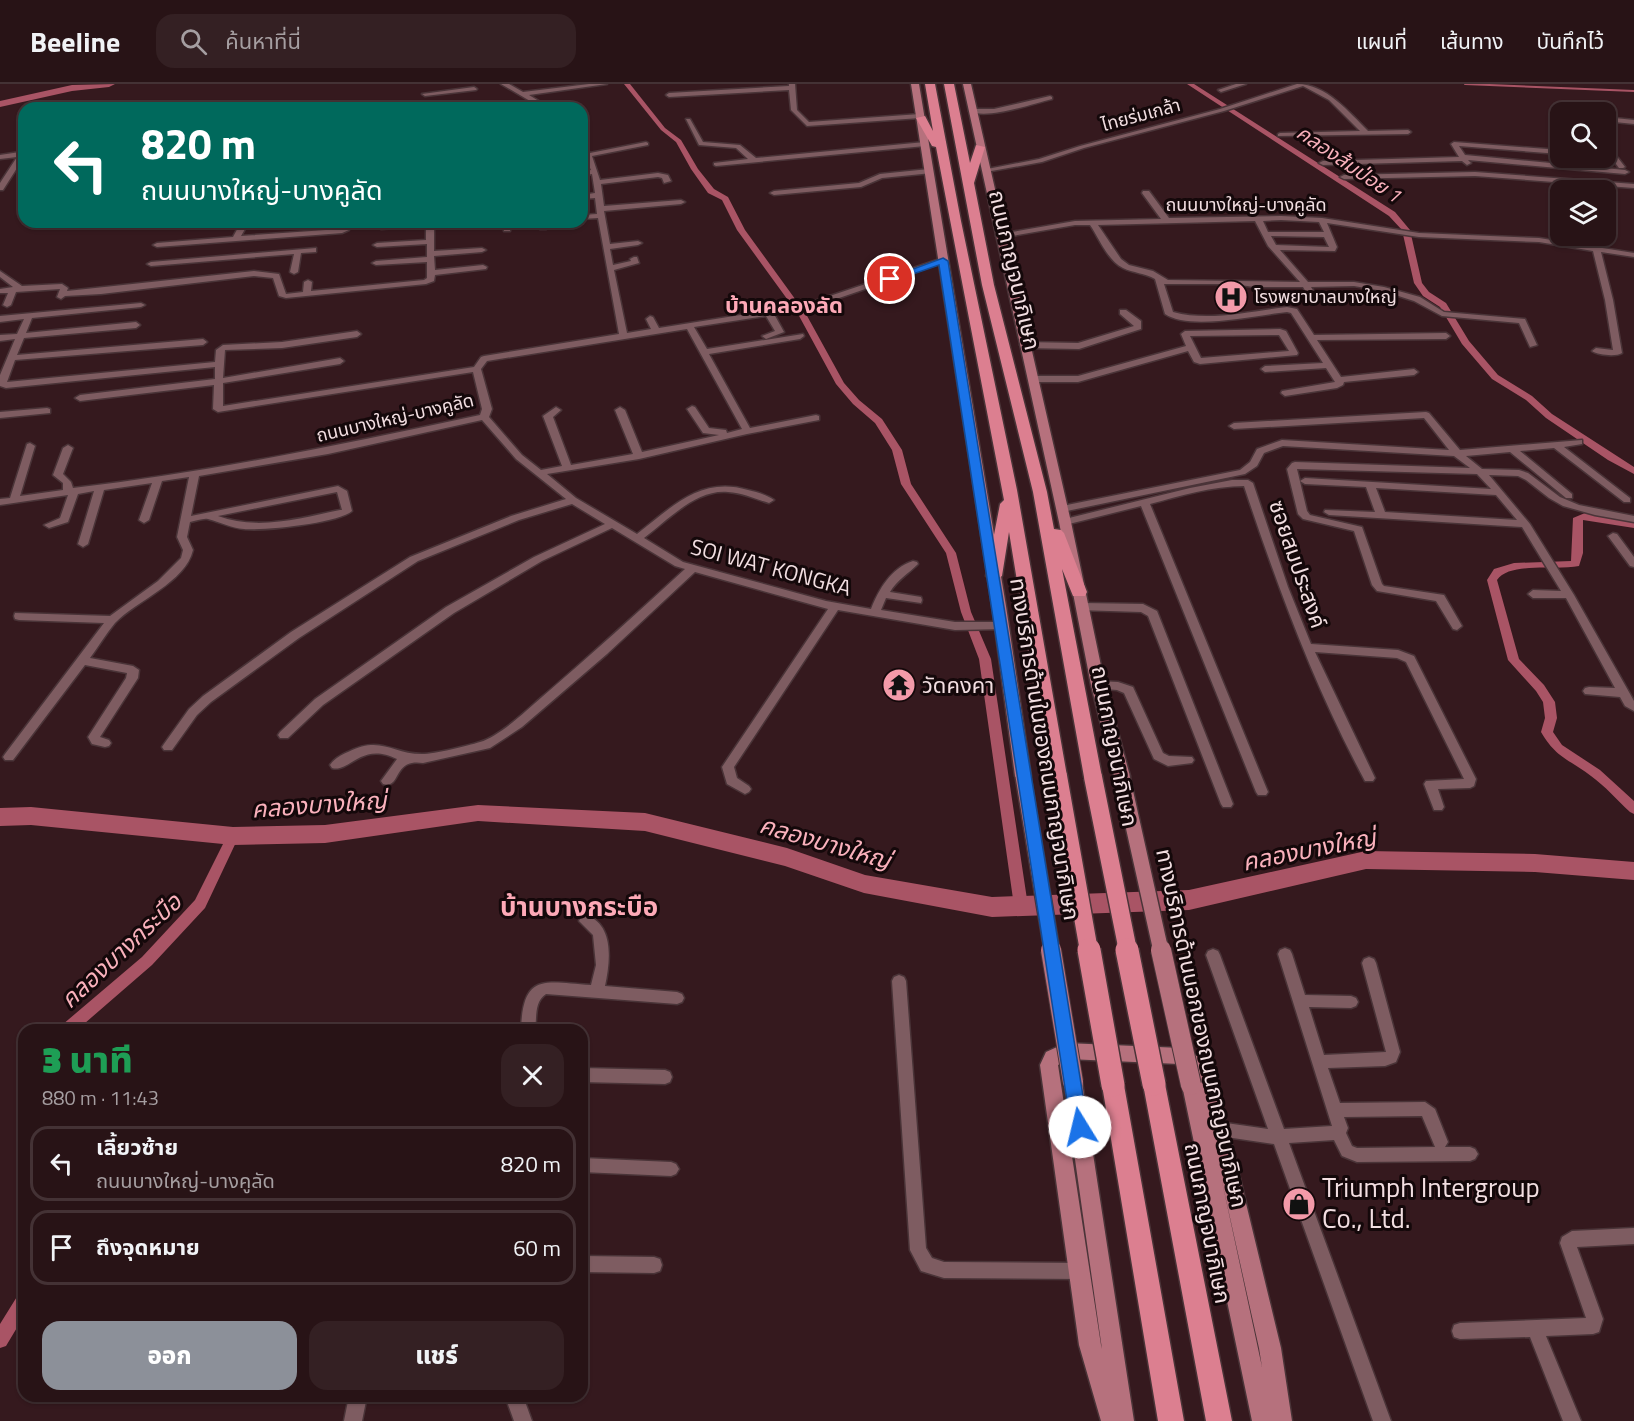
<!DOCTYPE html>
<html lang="th">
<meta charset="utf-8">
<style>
body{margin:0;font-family:"Titillium Web","Noto Sans Thai",sans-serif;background:#342023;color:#f1f3f6;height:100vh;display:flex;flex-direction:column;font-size:22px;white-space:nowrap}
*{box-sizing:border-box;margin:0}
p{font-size:20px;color:#a59ea1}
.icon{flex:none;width:33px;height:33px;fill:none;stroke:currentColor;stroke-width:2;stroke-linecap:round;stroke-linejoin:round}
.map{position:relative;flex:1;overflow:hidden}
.sheet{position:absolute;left:18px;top:940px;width:570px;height:378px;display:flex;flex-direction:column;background:#281316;border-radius:18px;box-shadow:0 2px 4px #0004,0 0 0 2px #443235}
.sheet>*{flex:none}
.guide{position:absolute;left:18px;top:18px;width:570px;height:126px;border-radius:18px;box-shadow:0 2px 4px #0004,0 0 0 2px #443235;background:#00695c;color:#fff;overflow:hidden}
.buttons{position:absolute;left:1550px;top:18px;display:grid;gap:12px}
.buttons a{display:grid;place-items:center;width:66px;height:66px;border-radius:12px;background:#281316;box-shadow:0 2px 4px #0004,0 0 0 2px #443235;font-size:30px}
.pin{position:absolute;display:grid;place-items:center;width:51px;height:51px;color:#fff;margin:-26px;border:3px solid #fff;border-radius:50%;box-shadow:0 2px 6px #0007}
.me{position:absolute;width:66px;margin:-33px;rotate:351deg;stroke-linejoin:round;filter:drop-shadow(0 0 4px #0008)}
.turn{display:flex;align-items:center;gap:21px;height:126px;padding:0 24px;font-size:27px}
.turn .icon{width:78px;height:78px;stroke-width:2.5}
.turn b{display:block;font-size:42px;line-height:51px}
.round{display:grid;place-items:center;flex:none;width:63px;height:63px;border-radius:18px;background:#342023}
.summary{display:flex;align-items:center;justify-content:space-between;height:102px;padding:0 24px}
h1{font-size:36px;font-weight:800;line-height:45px;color:#1e9e55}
.primary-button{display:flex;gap:12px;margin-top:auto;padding:12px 24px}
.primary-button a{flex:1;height:69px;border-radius:18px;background:#8c9099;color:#fff;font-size:24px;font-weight:800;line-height:69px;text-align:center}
.primary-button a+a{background:#342023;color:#f1f3f6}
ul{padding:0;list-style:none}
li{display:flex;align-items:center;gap:18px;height:75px;margin:0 12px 9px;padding:0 12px;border:3px solid #443235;border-radius:18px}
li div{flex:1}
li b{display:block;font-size:22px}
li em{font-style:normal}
header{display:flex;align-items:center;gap:36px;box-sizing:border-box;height:84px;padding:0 30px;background:#281316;border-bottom:2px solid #443235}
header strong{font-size:28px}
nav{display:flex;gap:33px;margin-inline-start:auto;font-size:21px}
.search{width:420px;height:54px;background:#342023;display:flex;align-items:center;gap:15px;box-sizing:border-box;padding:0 21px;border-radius:18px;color:#a59ea1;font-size:22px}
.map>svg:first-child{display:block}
</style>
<header>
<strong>Beeline</strong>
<div class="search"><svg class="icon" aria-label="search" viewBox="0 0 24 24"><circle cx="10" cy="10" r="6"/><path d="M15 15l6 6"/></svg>ค้นหาที่นี่</div>
<nav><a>แผนที่</a><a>เส้นทาง</a><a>บันทึกไว้</a></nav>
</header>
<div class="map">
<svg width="1634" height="1337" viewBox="0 0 1634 1337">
<rect width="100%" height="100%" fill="#35191e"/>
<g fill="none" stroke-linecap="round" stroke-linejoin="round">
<path stroke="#a95465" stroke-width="2" d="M1465,0L1634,7"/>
<path fill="#a95465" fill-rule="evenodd" d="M624,0H630L665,44L681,56L698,85L714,105L728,113L745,146L806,230L844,299L859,316L882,335L902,366L911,400L956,469L971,528L991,575L1028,822L1026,826L1021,827L1016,826L1014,822L979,575L961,528L946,469L901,400L892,366L875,339L853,320L836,300L798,230L737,146L722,116L708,109L691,85L676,58L661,46Z
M1187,0H1194L1395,128L1410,146L1422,199L1429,208L1446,219L1469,257L1498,291L1532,312L1552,330L1634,383V390L1608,376L1546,334L1526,316L1492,295L1462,260L1440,223L1423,212L1414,199L1402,146L1389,132Z
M1585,429L1634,438V444L1583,436V469L1579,482C1557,487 1510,477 1497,496L1519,575L1544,601L1555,618L1557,634L1553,648L1562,661L1600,686L1634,717V730L1630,728C1617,716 1605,702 1591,692C1569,675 1556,674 1541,648L1545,634L1543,618L1536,607L1508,576L1487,496L1494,485L1514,479L1571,477L1573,434Z
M233,747L237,748L239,752L205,824L152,881L77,946H60L62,941L142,873L195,816L229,748Z
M24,1209V1232L6,1262L0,1264V1240L18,1211Z"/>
<path fill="#a95465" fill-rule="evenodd" d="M115,0L109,3L72,7L0,23V17L72,1Z
M478,721L645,729L787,764L865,791L992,813L1189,806L1366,767L1535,770L1634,778V796L1535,788L1366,785L1189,826L992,833L864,809L785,782L645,747L478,737L325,759L233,761L31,741L0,742V724L31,723L233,743L325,741Z"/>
<defs>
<path id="minor" d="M501,0H509L523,8L589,0H607L529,11L550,24H542Z
M789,0H795L797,26L809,38L920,30L923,32L920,34L807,42L791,26L789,6L669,13L666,11L669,9L789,2Z
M1236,0H1246L1221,8L1218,6Z
M1297,0C1326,0 1349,28 1368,47L1408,46L1411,48L1408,50L1278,52V50L1280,49L1360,47L1329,16L1303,2L1224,27L1084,64L1042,78L986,88L982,86L1039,75L1080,62L1220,25Z
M474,3L477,5L476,6L425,12L422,10Z
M1050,12L1052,13V15C1032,20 987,36 969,27L972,25H994Z
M142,21L145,24H138Z
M1605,33L1634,36V40L1605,37Z
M686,35H690L703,58L740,61L756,74L925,58L928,60L925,62L716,82L714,81V79L748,75L736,64L699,61Z
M646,58L648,59V61L592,72L600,96L658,89L668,91L671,97L664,99L662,94L658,93L601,100L604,122L681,116L685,118L681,120L604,127L610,160L638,157L642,159L638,161L610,165L613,181L631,177L630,175L634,173H637L639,179L614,186L627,249L651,245L646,235L650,232L653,233L659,244L803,221L940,175L947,177L807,225L774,230L784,248L766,255L762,252L775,247L766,232L694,243L707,265L803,250L804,252L800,255L709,270L750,344L816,331L819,332V336L747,350L639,375L547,390L576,414L637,450C672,423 700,392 748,406C757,408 767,411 774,416L769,419C755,415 743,409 728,408C696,405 668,436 644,454L683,478L826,517L871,525C879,505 891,484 913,477L917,478L918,480C908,490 897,496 890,508L921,513L922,516L921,519L886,514L881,526L955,538H1002L1006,539L1007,542L1006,545L955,546L838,526L734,683L737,694L749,702L751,705L749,708L745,710L727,700L722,683L828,525L695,488L607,570L522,643L490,664L423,679C392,674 402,705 383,700L381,697L397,675C361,657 350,689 332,684L330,681C334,675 341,671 348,668C381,651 392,670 422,670C435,670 467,662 480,658C500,652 527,626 542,613C591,571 638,528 685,485L675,482L612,444L542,477L454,529L323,621L288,654H280L278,651L280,648L315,615L446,523L534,473L605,440L572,420L519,436L418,477L299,554L211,618L197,631L172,666H164L162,663L164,660L189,625L203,612L291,548L410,473L511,432L566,415L516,375L482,336L328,370L199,392L191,432L338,402L347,407L352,427C339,439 263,447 244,445C231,444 220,438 208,435C203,434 196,437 190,438L187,453L193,466C186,498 136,517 115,539C106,550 98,563 90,574L133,582L139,586L138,594L100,653L109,656L111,659L109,662L105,663L92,660L88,653L126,594L127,589L85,581L13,676H5L3,673L5,670L104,539L19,536L15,535L14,532L15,529L110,532L158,497L181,474L183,466L177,453L189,393L162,397L149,436L144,439L139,436L152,399L104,406L88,460L83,463L78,460L94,407L78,410L68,438L49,444L44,441L60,434L68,411L0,421V415L10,414L27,360L30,359L35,362L20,412L63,406V399L53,391L63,364L68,361L73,364L63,390L71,398L73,404C210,388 345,360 480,331L482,325L473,288L218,328L213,325L214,301L80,317L75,314L80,311L215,295V283L6,304L0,302V291L15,255L0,257V251L17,250L24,235L0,238V232L141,219L145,221L141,223L32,234L26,249L136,238L140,241L136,244L24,254L17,271L203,255L207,258L203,261L15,276L7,298L215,278L216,266L223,261L282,258L357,247L361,250L357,253L282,264L225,266L223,294L340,274L344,277L340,280L223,299V322L474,283L481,273L484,272L619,250L598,134L582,135V131L597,130L595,114L582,115V111L595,109L592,90L582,92V88L591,86L582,67V60L590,69ZM687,245L742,345L727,349L726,346L709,344L695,323L692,322L687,325L703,349L719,351L642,368L625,326L620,323L615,326L633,370L571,381L553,333L561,326L556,323L543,332L562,382L541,386L522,371L489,333L492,325L481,285L487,277ZM337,408L342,426H340C301,434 258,447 218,432Z
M1454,58L1560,66V70L1459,62L1465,71L1625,86L1629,88L1625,90L1468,76L1471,79L1467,81L1462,77L1323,81L1319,79L1323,77L1459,73L1451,60Z
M24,66V73L3,106H0V99L17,73L0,75V71L20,68Z
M1605,70L1618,74L1625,83L1623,84H1619L1613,76L1603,74H1605Z
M929,85H932V89L882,94L861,103L774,111L770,109L774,107L859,99L880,90Z
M1475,88L1634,100V104L1475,92L1344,95L1340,93L1344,91Z
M1143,107H1149L1169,134L1281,132L1322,134L1419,149L1539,154L1634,169V173L1601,168L1613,216L1622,269C1616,273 1598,271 1592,267L1596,264L1613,266L1605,216L1593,167L1539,158L1419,153L1327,139L1337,163L1335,167L1280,166L1308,198H1354L1384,203L1420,213L1444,228L1525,235L1537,261L1530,263L1519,239L1442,232L1414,217L1383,207L1354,202L1311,203L1319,216L1315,218H1312L1303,203H1254L1234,200H1164L1173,228C1210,238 1250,227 1287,223L1297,225L1314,251L1446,249L1450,252L1446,255L1317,256L1341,293L1414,285L1418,288L1414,291L1344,298L1343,301L1337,304L1285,312L1281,309L1282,307L1335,298L1326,284L1265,288L1261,285L1265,282L1323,279L1291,229L1287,228C1256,231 1190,247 1165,230L1155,195C1145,189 1133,189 1123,184C1108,177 1099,154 1090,141H1075L1000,154L996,152L1000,150L1075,137L1161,135L1142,109ZM1281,136L1319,138L1324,148H1268L1263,137ZM1255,137L1268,162L1300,198L1168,196L1153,187L1129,181L1121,175L1098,141ZM1271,152L1324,153L1329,163L1276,161Z
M241,138H249L241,152L340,145L343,138H351L349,146L342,149L157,163L153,161L157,159L233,153Z
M424,138H464L460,140L434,142V167L482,164L486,166L482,168L434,172L435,186L483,181L487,183L486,185L435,191L434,197L426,200L286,214L279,212L273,194L254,192L101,210L65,212L61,215L57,213L60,205L16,208L11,221L7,223L3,221L8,209H0V205L13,203L0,193V187L22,202L62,200L68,204L67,207L254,187L279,190L286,210L303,208L304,198L308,196L312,198L311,207L424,196L427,194V178L376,181L372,179L376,177L427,173V160L377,163L373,161L377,159L426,156V142L381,145L377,143L381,141Z
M503,138H511L510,147H504Z
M539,138H547L546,145H540Z
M316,164V168L301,169L298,188L294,190L290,188L294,170L151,182L147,180L151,178Z
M1120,226H1126L1141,237V245L1079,265L1024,264L1020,261L1024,258L1078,259L1134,242L1120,230Z
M1280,245L1286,247L1298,269L1297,271L1200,280L1194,278L1188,267L1078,298H1033L1029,295L1033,292H1078L1186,262L1181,250L1185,247ZM1279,251L1289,267L1201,274L1190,252Z
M47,324L50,325V329L0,334V328Z
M1426,328L1429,329L1460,366L1582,356V360L1564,363L1630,414V418H1624L1554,364L1520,367L1572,410V414H1566L1510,368L1466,372L1482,385L1519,386L1528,389L1560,413L1579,421L1634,432V438L1595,431L1563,422L1549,414L1526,396L1518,392L1489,391L1530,440L1574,511L1634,617V627L1625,622L1620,613L1585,610L1583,607L1585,604L1589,603L1615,604L1566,514H1533L1528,510L1533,506L1561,507L1522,443L1329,431L1324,428L1325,426L1375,428L1366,403L1305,400L1300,397L1305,394L1491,405L1477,390L1297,385L1307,427L1310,431L1362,443L1382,500L1384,502L1444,511L1462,542L1457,546L1453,545L1436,517L1377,507L1372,501L1354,447L1303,435L1298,430L1287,385L1292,379L1295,378L1470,384L1454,372L1283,362L1264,369L1257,382L1245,390L1062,428L1057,425L1062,422L1240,386L1250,378L1257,365L1282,356L1449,366L1424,334L1234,345L1229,342L1234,339ZM1376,404L1496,411L1517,436L1385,428Z
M1232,396H1248L1253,399L1288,503L1311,560L1398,566L1414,572L1476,695L1474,702L1470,704L1438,705L1444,723L1442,726H1434L1424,700L1426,697L1464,695L1406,578L1397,574L1315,568L1375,694L1373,697H1365C1314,602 1278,504 1244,402C1213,402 1180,412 1150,420L1268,708L1266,711H1258L1256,708L1141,422L1065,441L1060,438L1061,436L1190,404Z
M1613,449L1617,450L1634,473V483L1630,482L1608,452Z
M1082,519L1143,520L1157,527L1233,720L1231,723H1223L1221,720L1148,532L1141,528L1078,526L1077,523L1078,520Z
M1098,597L1118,598L1133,603L1163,669L1169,672L1192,673L1194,676L1192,679L1168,682L1154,675L1124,609L1117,606L1094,604L1092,601L1094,598Z
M586,831C615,841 610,879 605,902L677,908L682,910L684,914L682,918L677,920L546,910C534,918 537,933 535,946H521C523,888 544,898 591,901L596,881L593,851L579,837L581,833Z
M1285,864L1290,866L1292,870L1305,911L1351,912L1356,914L1358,918L1356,922L1351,924L1309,923L1324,971L1386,968L1362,879L1364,875L1369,873L1374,875L1376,879L1400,968L1396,978L1385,982L1328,984L1340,1019L1425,1018L1435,1025L1448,1058L1445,1063H1470L1475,1065L1478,1070L1475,1075L1470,1077L1357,1078L1342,1072L1334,1056L1289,1059L1391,1337H1373L1274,1060L1219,1052L1214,1050L1211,1045L1214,1040L1219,1038L1268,1045L1206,871L1208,867L1213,865L1218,867L1220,871L1284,1045L1332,1042L1278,870L1280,866ZM1422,1032L1435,1063L1357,1064L1352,1062L1346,1049L1348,1044L1344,1033Z
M899,891L904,893L906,897L926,1164L932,1174L944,1178L1081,1179L1087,1181L1089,1187L1087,1193L1081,1195L944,1194L921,1187L910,1166L892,897L894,893Z
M582,984L665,986L670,988L672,993L670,998L665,1000L582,998Z
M582,1074L671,1078L676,1080L679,1085L676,1090L671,1092L582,1088Z
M1634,1144V1160L1577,1163L1603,1235L1599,1248L1593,1250L1546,1252L1581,1337H1563L1530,1253L1460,1255L1454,1253L1452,1247L1454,1241L1460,1239L1586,1234L1560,1159L1562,1153L1572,1147Z
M582,1172L654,1173L660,1175L662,1181L660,1187L654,1189L582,1188Z
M349,1312H367L362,1337H344Z
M505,1312H523L532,1337H514Z"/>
<path id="major" d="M911,0H919L1006,522L1031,692L1028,696H1018L1015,692L992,522Z
M963,0H971L1071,438L1105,601L1130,692L1127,696H1117L1114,692L1091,601L1059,438Z
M1066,959L1181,964L1203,975L1228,1045L1281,1264L1292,1337H1252L1182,1001L1184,995L1192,993L1190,986L1179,980L1068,975L1058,981L1101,1261L1102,1265L1064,998L1066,992L1073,990L1080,992L1082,998L1134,1337H1101L1079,1261L1040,981L1046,968ZM1221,1093L1259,1264L1262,1283Z"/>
<path id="highway" d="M925,0H935L961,137L1017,406L1067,692L1064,697L1058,699L1052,697L1049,692L1009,448L1002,492L994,497L986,492L1000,420L1004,416L936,63L932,62L916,34L925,32L933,47Z
M944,0H954L970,79L976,61L985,63L974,99L994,201L1047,408L1054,445L1061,446L1064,449L1087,508L1085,512H1073L1062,485L1102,693L1099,698L1093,700L1087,698L1084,693L1033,408L982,201Z
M1154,990L1162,993L1165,1000L1232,1337H1206L1143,1000L1146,993Z
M1113,991L1121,994L1124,1001L1184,1337H1158L1102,1001L1105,994Z"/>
</defs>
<use href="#minor" stroke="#4a3438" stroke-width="3"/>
<use href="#major" stroke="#4a3438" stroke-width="3"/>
<use href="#highway" stroke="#4a3438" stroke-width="3"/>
<use href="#minor" fill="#7e5c61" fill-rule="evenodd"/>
<use href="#major" fill="#b6717d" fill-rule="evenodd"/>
<use href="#highway" fill="#dc7f90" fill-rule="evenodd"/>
<defs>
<path id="major-bridge-far1" d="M1023,692L1052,867
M1122,692L1161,867"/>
<path id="major-bridge" d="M1051,866L1073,998
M1161,866L1191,1001"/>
<path id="highway-bridge-far1" d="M1058,692L1089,867
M1093,693L1128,867"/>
<path id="highway-bridge" d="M1089,866L1113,1001
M1127,866L1154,1000"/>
</defs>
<use href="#major-bridge-far1" stroke="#4a3438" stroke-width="18" stroke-linecap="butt"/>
<use href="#major-bridge" stroke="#4a3438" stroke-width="22" stroke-linecap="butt"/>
<use href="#highway-bridge-far1" stroke="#4a3438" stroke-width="21" stroke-linecap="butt"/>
<use href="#highway-bridge" stroke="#4a3438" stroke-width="26" stroke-linecap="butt"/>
<use href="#major-bridge-far1" stroke="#b6717d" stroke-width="15"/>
<use href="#major-bridge" stroke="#b6717d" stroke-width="20"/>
<use href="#highway-bridge-far1" stroke="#dc7f90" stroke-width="18"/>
<use href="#highway-bridge" stroke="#dc7f90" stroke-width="23"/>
</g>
<path fill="#1a73e8" stroke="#114b97" stroke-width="1.5" d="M943,174L948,177L1088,1043L1086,1049L1080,1051L1074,1049L1071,1043L939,181L893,197L886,195Z"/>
<defs>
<symbol id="hospital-disc" viewBox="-11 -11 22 22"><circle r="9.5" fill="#f39aa9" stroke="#14080a"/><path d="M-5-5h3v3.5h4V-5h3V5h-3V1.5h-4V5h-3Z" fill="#111"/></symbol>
<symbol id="temple-disc" viewBox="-11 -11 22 22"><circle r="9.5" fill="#f39aa9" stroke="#14080a"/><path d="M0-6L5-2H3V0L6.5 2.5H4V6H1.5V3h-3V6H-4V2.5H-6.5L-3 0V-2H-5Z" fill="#111"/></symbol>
<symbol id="shop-disc" viewBox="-11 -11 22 22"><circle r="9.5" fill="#f39aa9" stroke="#14080a"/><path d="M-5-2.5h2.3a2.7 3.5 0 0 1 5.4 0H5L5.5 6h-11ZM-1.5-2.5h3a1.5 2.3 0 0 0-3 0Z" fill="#111"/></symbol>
</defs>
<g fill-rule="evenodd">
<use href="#hospital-disc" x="1212" y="194" width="38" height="38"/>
<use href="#temple-disc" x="880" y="582" width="38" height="38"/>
<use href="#shop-disc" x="1280" y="1101" width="38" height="38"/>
</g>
<g text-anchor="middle" stroke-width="6" stroke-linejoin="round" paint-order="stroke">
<g font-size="18" fill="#f2dee1" stroke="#14080a">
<text transform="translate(1141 31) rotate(-15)" y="6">ไทยร่มเกล้า</text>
<text x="1246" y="127">ถนนบางใหญ่-บางคูลัด</text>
<text transform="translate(395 334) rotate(-13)" y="6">ถนนบางใหญ่-บางคูลัด</text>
</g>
<g font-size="18" fill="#f2dee1" stroke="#14080a" text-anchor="start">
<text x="1254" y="219">โรงพยาบาลบางใหญ่</text>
</g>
<g font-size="20" font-style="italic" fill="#fab1bc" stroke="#14080a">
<text transform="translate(1349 80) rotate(34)" y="7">คลองส้มป่อย 1</text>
</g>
<g font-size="22" fill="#f2dee1" stroke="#14080a">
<text transform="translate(1015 186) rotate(77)" y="8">ถนนกาญจนาภิเษก</text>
<text transform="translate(1298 480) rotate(71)" y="8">ซอยสมประสงค์</text>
<text transform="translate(771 483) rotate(15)" y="8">SOI WAT KONGKA</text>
<text transform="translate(1115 662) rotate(79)" y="8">ถนนกาญจนาภิเษก</text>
<text transform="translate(1045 665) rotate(81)" y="8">ทางบริการด้านในของถนนกาญจนาภิเษก</text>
<text transform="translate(1202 944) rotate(78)" y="8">ทางบริการด้านนอกของถนนกาญจนาภิเษก</text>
<text transform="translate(1208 1139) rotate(79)" y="8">ถนนกาญจนาภิเษก</text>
</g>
<g font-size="22" font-weight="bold" fill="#fda9b7" stroke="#14080a">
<text x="784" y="229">บ้านคลองลัด</text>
</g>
<g font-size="22" fill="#f2dee1" stroke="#14080a" text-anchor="start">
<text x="922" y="609">วัดคงคา</text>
</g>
<g font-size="24" font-style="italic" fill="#fab1bc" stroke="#14080a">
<text transform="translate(319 721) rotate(-4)" y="8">คลองบางใหญ่</text>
<text transform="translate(825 759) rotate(16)" y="8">คลองบางใหญ่</text>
<text transform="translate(1309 766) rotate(-11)" y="8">คลองบางใหญ่</text>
<text transform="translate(121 867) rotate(-43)" y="8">คลองบางกระบือ</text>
</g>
<g font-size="26" font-weight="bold" fill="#fda9b7" stroke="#14080a">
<text x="579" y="832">บ้านบางกระบือ</text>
</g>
<g font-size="27" fill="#f2dee1" stroke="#14080a" text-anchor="start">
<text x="1322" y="1113">Triumph Intergroup<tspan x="1322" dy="31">Co., Ltd.</tspan></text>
</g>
</g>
</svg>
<div class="buttons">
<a><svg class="icon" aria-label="search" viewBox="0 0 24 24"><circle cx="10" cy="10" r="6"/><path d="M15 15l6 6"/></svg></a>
<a><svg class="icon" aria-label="layers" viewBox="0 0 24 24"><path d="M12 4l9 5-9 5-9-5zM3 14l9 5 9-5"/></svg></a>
</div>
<div class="pin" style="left:890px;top:195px;background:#d93025"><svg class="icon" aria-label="arrive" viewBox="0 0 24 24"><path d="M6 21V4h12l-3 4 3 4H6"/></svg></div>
<svg class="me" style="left:1080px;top:1043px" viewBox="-20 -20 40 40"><circle r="19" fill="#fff"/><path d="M0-13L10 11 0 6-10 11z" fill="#1a73e8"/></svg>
<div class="guide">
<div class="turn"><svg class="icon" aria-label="left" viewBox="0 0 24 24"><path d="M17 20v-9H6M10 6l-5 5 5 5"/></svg><div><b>820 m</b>ถนนบางใหญ่-บางคูลัด</div></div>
</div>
<section class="sheet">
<div class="summary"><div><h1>3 นาที</h1><p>880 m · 11:43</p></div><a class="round"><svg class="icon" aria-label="close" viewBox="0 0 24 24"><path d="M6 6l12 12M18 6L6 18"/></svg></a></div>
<ul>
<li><svg class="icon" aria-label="left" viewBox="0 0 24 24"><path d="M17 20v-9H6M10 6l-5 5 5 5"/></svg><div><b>เลี้ยวซ้าย</b><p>ถนนบางใหญ่-บางคูลัด</p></div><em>820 m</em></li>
<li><svg class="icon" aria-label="arrive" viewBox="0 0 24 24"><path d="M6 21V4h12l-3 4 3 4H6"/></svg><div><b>ถึงจุดหมาย</b></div><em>60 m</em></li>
</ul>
<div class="primary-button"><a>ออก</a><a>แชร์</a></div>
</section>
</div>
